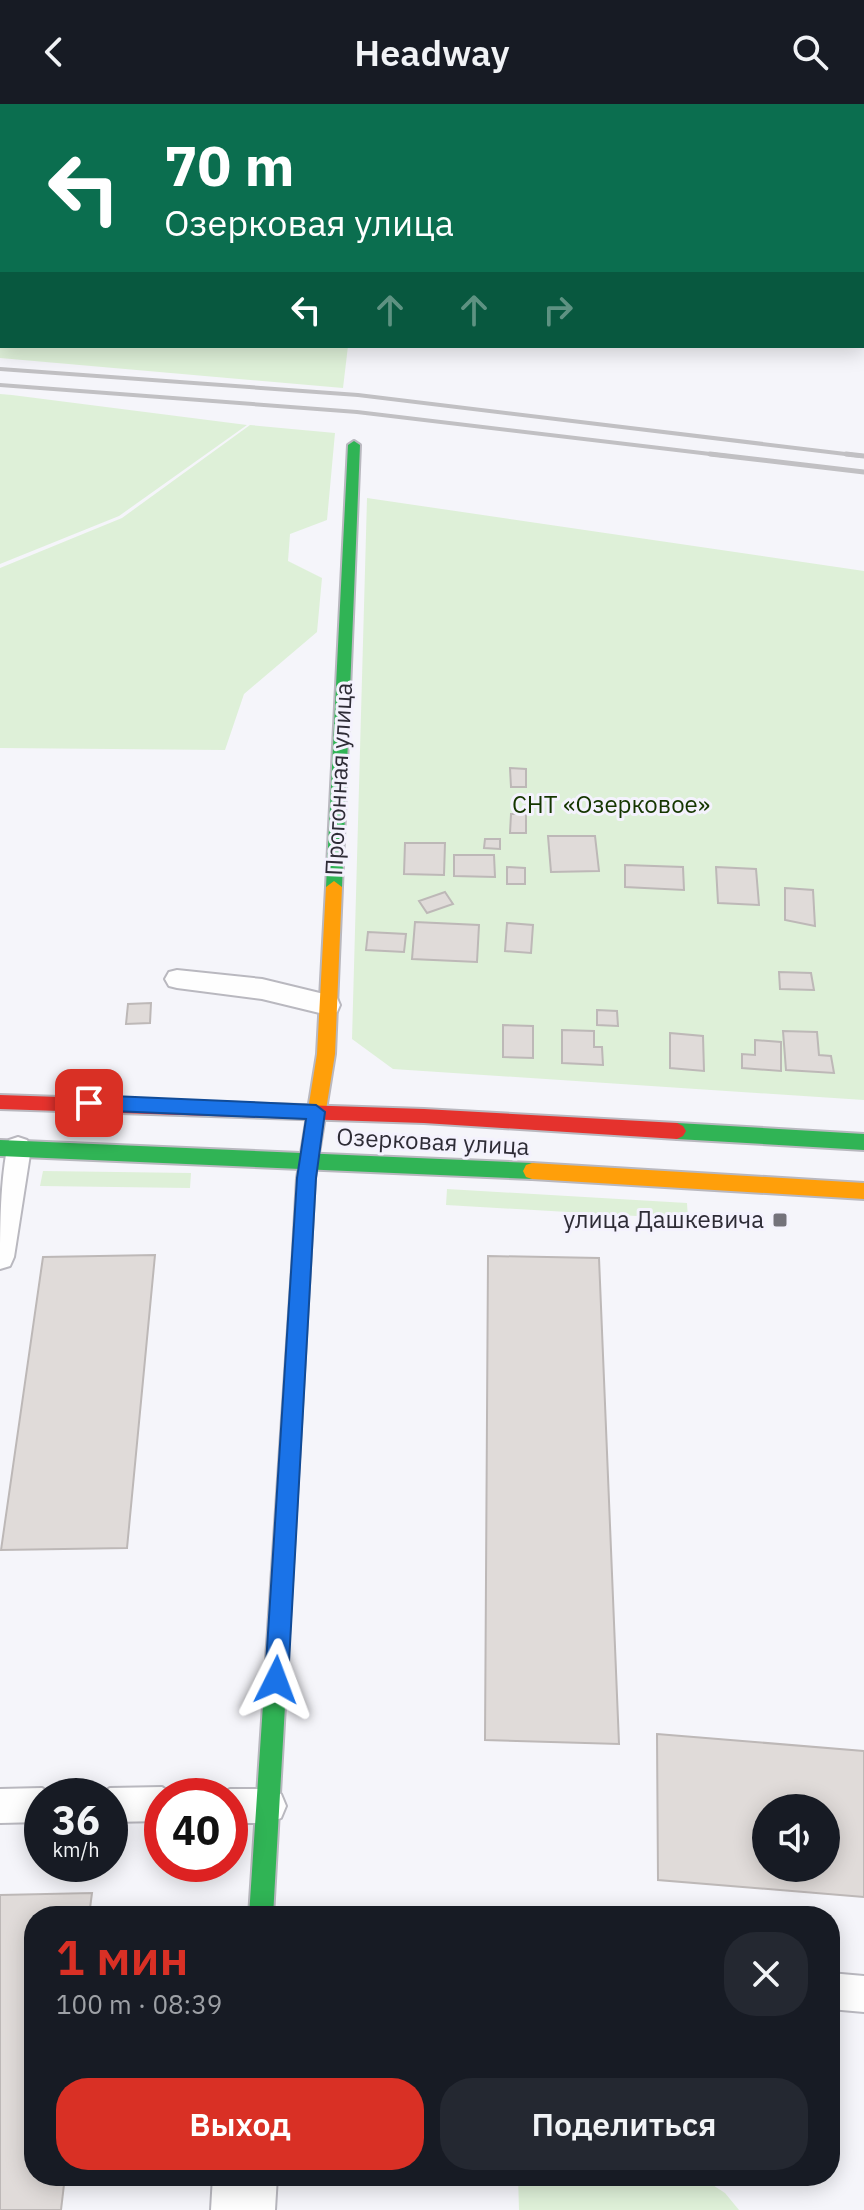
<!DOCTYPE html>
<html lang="ru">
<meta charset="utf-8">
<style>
body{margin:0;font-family:"IBM Plex Sans",sans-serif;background:#242831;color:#f1f3f6;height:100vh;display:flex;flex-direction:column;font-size:30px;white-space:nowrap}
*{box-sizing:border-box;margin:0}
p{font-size:26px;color:#9ea1a6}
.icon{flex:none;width:44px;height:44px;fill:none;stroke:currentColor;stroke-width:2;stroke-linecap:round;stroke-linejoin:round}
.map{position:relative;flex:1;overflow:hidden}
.details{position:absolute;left:24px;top:1802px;width:816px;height:280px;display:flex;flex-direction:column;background:#171b24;border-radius:32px;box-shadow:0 4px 20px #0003}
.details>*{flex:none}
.hud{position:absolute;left:0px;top:0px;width:864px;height:244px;box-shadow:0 4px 20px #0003;background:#0b6e4f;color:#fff;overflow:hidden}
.buttons{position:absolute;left:752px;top:1690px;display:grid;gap:16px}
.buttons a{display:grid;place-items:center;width:88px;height:88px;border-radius:50%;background:#171b24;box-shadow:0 4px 20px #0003;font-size:40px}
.speed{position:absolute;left:24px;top:1674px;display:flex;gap:16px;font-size:40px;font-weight:700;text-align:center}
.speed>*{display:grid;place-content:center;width:104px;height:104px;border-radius:50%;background:#171b24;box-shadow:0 4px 20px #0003;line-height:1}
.speed small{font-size:20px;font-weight:400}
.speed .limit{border:12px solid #d22;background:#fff;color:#111}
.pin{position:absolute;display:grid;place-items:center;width:68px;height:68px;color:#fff;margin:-34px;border-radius:16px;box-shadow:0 4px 12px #0006}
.me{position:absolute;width:88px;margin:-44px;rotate:3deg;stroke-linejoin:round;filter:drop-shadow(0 0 6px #0008)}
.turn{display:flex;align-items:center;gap:28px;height:168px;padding:0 32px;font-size:36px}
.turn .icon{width:104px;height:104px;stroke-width:2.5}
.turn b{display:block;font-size:56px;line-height:68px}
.lanes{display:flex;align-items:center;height:76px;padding:0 32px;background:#0003;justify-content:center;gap:40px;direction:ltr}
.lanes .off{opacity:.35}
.round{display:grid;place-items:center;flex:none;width:84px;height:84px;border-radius:32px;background:#242831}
.overview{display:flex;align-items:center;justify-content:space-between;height:136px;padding:0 32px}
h1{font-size:48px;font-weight:600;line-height:60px;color:#d93025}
.button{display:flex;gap:16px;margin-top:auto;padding:16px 32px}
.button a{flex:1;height:92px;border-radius:32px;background:#d93025;color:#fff;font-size:32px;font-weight:600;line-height:92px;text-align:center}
.button a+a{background:#242831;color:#f1f3f6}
header{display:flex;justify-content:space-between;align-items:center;height:104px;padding:0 32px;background:#171b24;font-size:36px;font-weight:600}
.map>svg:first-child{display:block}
</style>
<header><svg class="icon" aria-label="back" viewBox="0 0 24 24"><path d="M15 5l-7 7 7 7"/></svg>Headway<svg class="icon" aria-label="search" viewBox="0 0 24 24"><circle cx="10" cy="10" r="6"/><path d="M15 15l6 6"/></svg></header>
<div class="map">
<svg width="864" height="2106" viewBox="0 0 864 2106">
<rect width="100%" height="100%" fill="#f5f5fa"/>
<path fill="#def0d8" d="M0,0H357L2,2V242H348L343,284L0,254Z
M435,0H864V102L862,2Z
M0,290L12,291L247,321L119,412L0,460Z
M250,321L335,329L327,416L290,430L288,457L322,474L317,528L244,590L225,646L0,644V464L122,414Z
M367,394L864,467V996L393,965L352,935Z
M43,1067L191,1069L190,1084L40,1082Z
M447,1085L687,1099L688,1115L446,1101Z
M518,2072H699L725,2089L739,2106H519Z"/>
<path fill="#e0dbd9" stroke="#bdb8b7" stroke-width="2" fill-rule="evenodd" d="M510,664L526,665V683H511Z
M511,710H526V729H510Z
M548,732H595L599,767L551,768Z
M485,735H500V745L484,744Z
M405,739H445L444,771L404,770Z
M454,751H494L495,773L454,772Z
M625,761L683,763L684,786L625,783Z
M507,763L525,764V780H507Z
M716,763L756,765L759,801L718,799Z
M785,784L813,786L815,822L785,816Z
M445,788L453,800L427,809L419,797Z
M415,818L479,821L477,858L412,855Z
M507,819L533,821L531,849L505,847Z
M368,828L406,830L404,848L366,846Z
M779,868L811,869L814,886L780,885Z
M151,899L150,919L126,920L128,900Z
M597,906L617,907L618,922L597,921Z
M503,921L533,922V954L503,953Z
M562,926L594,927V943H602L603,961L562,959Z
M783,927L817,928L819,951L831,952L834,969L786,966Z
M670,929L703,932L704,967L670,964Z
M755,936L781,938V967L742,964V950L755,951Z
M155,1151L127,1444L1,1446L43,1153Z
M488,1152L599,1154L619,1640L485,1636Z
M657,1630L864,1647V1793L658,1776ZM766,1704H826V1764H766Z
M92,1789L89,1812H34V2072H65L61,2106H0V1791Z"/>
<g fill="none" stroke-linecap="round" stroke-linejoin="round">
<defs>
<path id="lane" d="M177,866L262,875L328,891L337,894L340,901L337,908L328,911L262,895L177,884L169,882L165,875L169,868Z
M18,1033L27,1036L31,1044L14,1153L10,1162L0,1165C0,1126 0,1073 9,1036Z
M162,1683L175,1692H162V1717L110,1718V1692H97L110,1684Z
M42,1684L55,1692H42V1718L0,1719V1685Z
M230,1685H269L281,1690L286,1702L281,1714L269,1719H230V1692H217Z
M830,1869L864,1872V1908L830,1905Z"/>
<path id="street" d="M385,0H409V2H385Z
M617,0H660L661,2H618Z
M862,17H864V31H862Z
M213,2072H277L275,2106H211Z"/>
<path id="fast" d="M354,337L360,341L342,783L334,789L326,783L348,341Z
M677,1019L864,1030V1046L677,1035L671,1032L668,1027L671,1022Z
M0,1036L532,1059L538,1061L541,1067L538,1073L532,1075L0,1052Z
M301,1156L308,1158L310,1164L273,1812H249L292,1164L294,1158Z"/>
<path id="slow" d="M334,777L342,783L335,950L315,1074L310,1164L308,1170L301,1172L294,1170L292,1164L297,1074L317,950L326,783Z
M532,1059L864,1079V1095L532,1075L526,1073L523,1067L526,1061Z"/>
<path id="jam" d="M0,991L424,1005L677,1019L683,1022L686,1027L683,1032L677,1035L424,1019L0,1005Z"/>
</defs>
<use href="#lane" stroke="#b9b8bf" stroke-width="4"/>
<use href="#street" stroke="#b9b8bf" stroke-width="4"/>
<use href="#fast" stroke="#b9b8bf" stroke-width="4"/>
<use href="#slow" stroke="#b9b8bf" stroke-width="4"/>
<use href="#jam" stroke="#b9b8bf" stroke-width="4"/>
<use href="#lane" fill="#fefefe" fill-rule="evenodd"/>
<use href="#street" fill="#fefefe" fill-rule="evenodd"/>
<use href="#fast" fill="#30b455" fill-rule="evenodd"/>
<use href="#slow" fill="#ff9f0a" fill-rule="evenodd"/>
<use href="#jam" fill="#e5322d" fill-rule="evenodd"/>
<path stroke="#c1c0c3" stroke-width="4" d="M0,265L358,291L862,352
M0,281L357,308L727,352"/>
<path stroke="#c1c0c3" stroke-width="5" d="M710,350L864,368
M846,350L864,352"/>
</g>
<path fill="#1a73e8" stroke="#114b97" stroke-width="2" d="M89,991L316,1001L325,1008L316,1074L288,1576L284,1583L276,1587L269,1583L265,1576L297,1074L306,1015L89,1006L80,999Z"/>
<rect fill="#74727b" stroke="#f4f2fd" stroke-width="3" x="772" y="1108" width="16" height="16" rx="4"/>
<g text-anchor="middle" stroke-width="6" stroke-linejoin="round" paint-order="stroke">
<g font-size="24" fill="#2e2c36" stroke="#f4f2fd">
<text transform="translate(339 675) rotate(-87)" y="8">Прогонная улица</text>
<text transform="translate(433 1038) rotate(3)" y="8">Озерковая улица</text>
</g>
<g font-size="24" fill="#153600" stroke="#f4f2fd">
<text x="611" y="709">СНТ «Озерковое»</text>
</g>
<g font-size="24" fill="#2e2c36" stroke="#f4f2fd" text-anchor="end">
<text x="764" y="1124">улица Дашкевича</text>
</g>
</g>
</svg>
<div class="buttons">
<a><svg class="icon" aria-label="sound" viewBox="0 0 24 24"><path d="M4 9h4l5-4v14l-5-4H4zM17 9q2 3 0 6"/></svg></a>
</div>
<div class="speed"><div>36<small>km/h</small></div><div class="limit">40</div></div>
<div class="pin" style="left:89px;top:999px;background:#d93025"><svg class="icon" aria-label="arrive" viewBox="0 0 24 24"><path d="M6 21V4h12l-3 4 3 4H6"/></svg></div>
<svg class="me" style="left:276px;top:1576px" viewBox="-20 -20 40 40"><path d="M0-17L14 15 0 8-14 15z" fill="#1a73e8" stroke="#fff" stroke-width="4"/></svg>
<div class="hud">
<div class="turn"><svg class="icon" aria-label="left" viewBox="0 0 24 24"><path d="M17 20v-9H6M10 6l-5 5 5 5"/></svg><div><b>70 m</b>Озерковая улица</div></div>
<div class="lanes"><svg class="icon" aria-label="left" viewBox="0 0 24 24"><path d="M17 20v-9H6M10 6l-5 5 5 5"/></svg><svg class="icon off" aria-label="ahead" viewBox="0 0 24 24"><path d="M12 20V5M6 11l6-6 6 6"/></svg><svg class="icon off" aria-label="ahead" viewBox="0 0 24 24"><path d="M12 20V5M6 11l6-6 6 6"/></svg><svg class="icon off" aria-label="right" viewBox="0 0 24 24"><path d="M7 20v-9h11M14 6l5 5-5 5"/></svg></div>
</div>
<section class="details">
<div class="overview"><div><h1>1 мин</h1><p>100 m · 08:39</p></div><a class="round"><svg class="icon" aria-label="close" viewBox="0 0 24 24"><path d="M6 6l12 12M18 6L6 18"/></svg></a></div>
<div class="button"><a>Выход</a><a>Поделиться</a></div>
</section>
</div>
